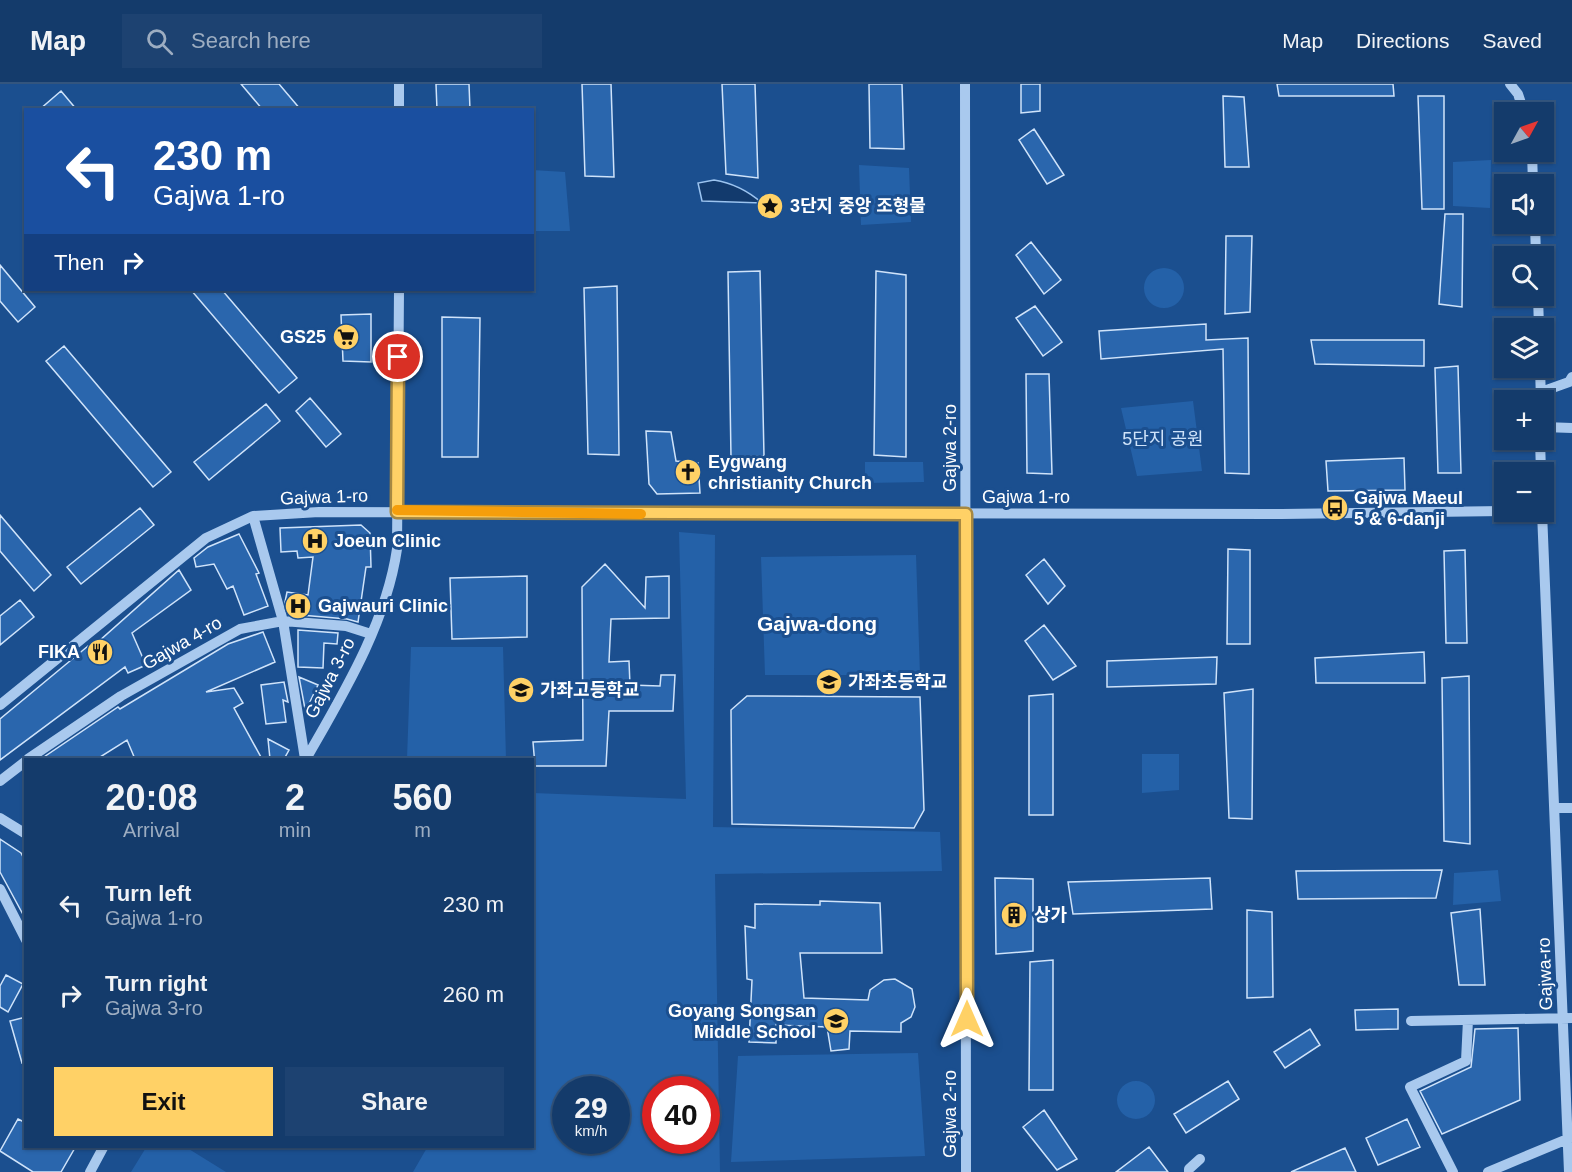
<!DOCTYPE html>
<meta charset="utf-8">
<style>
body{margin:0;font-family:Arial,"Noto Sans KR",sans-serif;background:#1d4271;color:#f1f3f6;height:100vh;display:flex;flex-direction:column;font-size:22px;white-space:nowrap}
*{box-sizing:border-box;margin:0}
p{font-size:20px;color:#9dadc1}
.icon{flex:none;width:33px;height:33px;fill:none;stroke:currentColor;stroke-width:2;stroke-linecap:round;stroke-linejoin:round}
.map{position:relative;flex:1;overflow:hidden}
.drawer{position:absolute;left:24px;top:674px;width:510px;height:390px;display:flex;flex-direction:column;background:#143b6b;border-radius:0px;box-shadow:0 2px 4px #0004,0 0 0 2px #33557e}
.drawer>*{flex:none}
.banner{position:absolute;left:24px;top:24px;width:510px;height:183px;border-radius:0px;box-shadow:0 2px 4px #0004,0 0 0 2px #33557e;background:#1a4fa0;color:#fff;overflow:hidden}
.needle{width:39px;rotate:50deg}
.controls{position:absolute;left:1494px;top:18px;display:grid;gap:12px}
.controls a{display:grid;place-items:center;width:60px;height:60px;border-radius:0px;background:#143b6b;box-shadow:0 2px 4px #0004,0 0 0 2px #33557e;font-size:30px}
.speed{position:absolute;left:552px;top:992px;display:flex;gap:12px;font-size:30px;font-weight:700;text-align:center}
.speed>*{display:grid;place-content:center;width:78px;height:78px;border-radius:50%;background:#143b6b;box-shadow:0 2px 4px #0004,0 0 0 2px #33557e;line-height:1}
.speed small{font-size:15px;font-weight:400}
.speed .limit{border:9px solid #d22;background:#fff;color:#111}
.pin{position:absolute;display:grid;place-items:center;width:51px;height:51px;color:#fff;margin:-26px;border:3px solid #fff;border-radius:50%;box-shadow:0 2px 6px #0007}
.me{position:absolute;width:66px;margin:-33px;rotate:0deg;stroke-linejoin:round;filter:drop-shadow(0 0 4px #0008)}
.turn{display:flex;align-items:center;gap:21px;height:126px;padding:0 30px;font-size:27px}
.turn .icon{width:78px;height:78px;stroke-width:2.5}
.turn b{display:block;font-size:42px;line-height:51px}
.then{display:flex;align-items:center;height:57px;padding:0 30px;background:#0003;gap:12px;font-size:22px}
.eta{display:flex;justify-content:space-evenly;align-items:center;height:102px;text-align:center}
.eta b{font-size:36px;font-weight:700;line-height:42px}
.action{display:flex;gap:12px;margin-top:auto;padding:12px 30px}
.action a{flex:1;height:69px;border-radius:0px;background:#ffd166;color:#111;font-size:24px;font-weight:700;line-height:69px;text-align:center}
.action a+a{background:#1d4271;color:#f1f3f6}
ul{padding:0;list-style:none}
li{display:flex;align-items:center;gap:18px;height:90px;padding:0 30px}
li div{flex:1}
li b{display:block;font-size:22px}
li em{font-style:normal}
header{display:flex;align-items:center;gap:36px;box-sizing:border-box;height:84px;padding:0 30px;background:#143b6b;border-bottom:2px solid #33557e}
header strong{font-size:28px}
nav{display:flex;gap:33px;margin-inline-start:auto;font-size:21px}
.search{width:420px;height:54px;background:#1d4271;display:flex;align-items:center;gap:15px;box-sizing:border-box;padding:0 21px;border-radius:0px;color:#9dadc1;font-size:22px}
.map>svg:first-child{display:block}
</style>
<header>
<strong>Map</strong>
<div class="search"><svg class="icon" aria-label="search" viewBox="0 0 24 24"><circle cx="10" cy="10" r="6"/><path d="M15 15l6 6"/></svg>Search here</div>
<nav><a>Map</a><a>Directions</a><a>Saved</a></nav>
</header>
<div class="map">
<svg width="1572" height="1088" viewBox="0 0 1572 1088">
<rect width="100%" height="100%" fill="#1b4f8f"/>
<path fill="#2461a8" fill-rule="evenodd" d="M1491,76L1490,124L1453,122V78Z
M859,81L909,84L911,138L861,141Z
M532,86L565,88L570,147H533Z
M1144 204a20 20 0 1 1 40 0a20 20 0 1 1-40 0Z
M1193,317L1202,387L1137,392L1121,324Z
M865,378H923L924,398L865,399Z
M679,448L715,451L713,743L940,748L942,787L715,790L720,1088H413L428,1062H532L533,709L686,715ZM566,1005H616V1056H566ZM656,1005H706V1056H656Z
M916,471L920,591H765L761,473Z
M411,563H503L506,675H407Z
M1142,670H1179V706L1142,709Z
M1498,786L1501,817L1453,821L1454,789Z
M918,969L925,1072L731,1078L738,972Z
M1117 1016a19 19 0 1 1 38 0a19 19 0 1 1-38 0Z
M147,1062H184L226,1088H131Z"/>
<path fill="#123a6d" stroke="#9cc4f0" stroke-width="1.5" d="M714,96C733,99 747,106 762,119L702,117L698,99Z"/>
<path fill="#2a66ad" stroke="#cfe3fa" stroke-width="1.5" d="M241,0H279L301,26H263Z
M436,0H469L470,26H437Z
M582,0H611L614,93L585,92Z
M722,0H755L758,94L726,90Z
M869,0H902L904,65L870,64Z
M1021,0H1040V27L1021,29Z
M1277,0H1393L1394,12H1279Z
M61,7L77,26H39Z
M1223,12L1244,13L1249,83H1225Z
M1418,12H1444V125H1422Z
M1034,45L1064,91L1047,100L1019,56Z
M1445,130H1463L1462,223L1439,220Z
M1226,152H1252L1250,228L1225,230Z
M1031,158L1061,196L1044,210L1016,171Z
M0,181L35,223L18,238L0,217Z
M760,187L764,372L731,373L728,188Z
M876,187L906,191V373L874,371Z
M617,202L619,371L588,370L584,204Z
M191,206H222L297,294L279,309Z
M1035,222L1062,258L1043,272L1016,234Z
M371,230V278L343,277L341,231Z
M442,233L480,234L478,373H442Z
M1206,240V256L1248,254L1249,390L1225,389L1223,265L1101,275L1099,247Z
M1311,256H1424V282L1315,280Z
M64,262L171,388L153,403L46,277Z
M1458,282L1461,389H1438L1435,284Z
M1026,290H1049L1052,390L1027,389Z
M310,314L341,350L326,363L296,327Z
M266,320L280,337L209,396L194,378Z
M646,347L671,348L676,377L698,379L700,409L657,410L649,400Z
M1404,374L1405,406L1328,407L1326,377Z
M140,424L154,441L81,500L67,483Z
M0,431L51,491L34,507L0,467Z
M361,441L370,449L371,483H366L358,538L347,535L289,530L285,518L287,508L308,511L313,473L298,474L297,467L281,468L280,444Z
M239,450L259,489L256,490L268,522L244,531L233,502L227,505L214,480L196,483L194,474L208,463Z
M1228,465L1250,466V560H1227Z
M1465,466L1467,559H1446L1444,467Z
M1044,475L1065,502L1048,520L1026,491Z
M605,480L645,524L646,493L669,492V534L611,535L609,578L629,577L630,601L660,602L661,591H675L673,627H609L606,682H535L533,658L583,656L582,503Z
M179,486L191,506L132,549L146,581L128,589L125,583L0,676V635L88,562L90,565Z
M527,492V553L452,555L450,494Z
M20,516L34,533L0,561V532Z
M1044,541L1076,582L1053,596L1025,557Z
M298,546L338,549L337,560L324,559L323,584L298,583Z
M263,548L275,578L206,608L234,604L243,619L234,624L262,675H135L127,656L97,675H41L118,623L120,625L228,560Z
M1424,568L1425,599H1316L1315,574Z
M1217,573L1216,600L1107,603V577Z
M1469,592L1470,760L1444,757L1442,594Z
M299,593L318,601L306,626L305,625Z
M284,598L288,618L283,616L286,638L266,640L261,601Z
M1253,605L1252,735L1229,734L1224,609Z
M1053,610V731H1029V612Z
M747,612L920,613L924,726L914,744L732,740L731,626Z
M268,655L289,666L284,675H270Z
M0,755L21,769L26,779V836L0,788Z
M1442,786L1436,814L1298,815L1296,787Z
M995,794L1033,795V867L996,870Z
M1210,794L1212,825L1073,830L1068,798Z
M820,817L880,819L882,869H800L804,914L868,916L870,906L884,896L895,895L912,905L915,923L911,933L901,939V948L850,947L849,965L831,967L827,943L776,941V959L749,958L752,896L747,895L745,842L755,844V820L820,821Z
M1480,825L1485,901H1459L1451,829Z
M1247,826L1272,828L1273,913L1247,914Z
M1053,876V1006H1029L1030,878Z
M6,891L23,900L8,928L0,923V902Z
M1398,925V945L1356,946L1355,926Z
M26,933V978L22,979L10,937Z
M1518,944L1520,1016L1442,1050L1420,1007L1471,983L1475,945Z
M1310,945L1320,961L1285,984L1274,968Z
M1228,997L1239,1015L1186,1049L1174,1030Z
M1044,1026L1077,1075L1057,1086L1023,1043Z
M18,1035L26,1039V1062H76L61,1088H33L0,1067Z
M1407,1035L1420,1063L1378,1081L1366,1054Z
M1149,1063L1168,1088H1116Z
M1345,1064L1356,1088H1291Z"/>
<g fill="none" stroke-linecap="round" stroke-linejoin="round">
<path stroke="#a9c9ee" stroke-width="10" d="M965,0L966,1088
M1510,0L1518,10L1524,28
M399,26V0
M1532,68L1533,100
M1535,140L1536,172
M1538,212L1539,244
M1540,284L1541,316
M1541,308L1569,298L1572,293
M1544,343L1572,344
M1540,356L1541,388
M1542,428L1569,1088
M253,432L283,537L305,675
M0,621L206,454L253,432L319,428L1282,430L1504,427
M28,675L121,612L240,545L283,537L346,542L371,550
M306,675C343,610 386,540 397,465L399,206
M0,697L26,677
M1555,724H1572
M0,734L26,750
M0,805L26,856
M1411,937L1572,934
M90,1088L104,1062
M1189,1088V1085L1200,1075
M1453,1088L1410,1003L1466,977L1468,936
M1488,1088L1572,1053"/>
</g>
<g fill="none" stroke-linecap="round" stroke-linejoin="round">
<defs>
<path id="route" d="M398,273L397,428L966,430L967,935"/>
</defs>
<use href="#route" stroke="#a68842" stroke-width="15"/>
<use href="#route" stroke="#ffd166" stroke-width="10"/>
<path stroke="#f59e0b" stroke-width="10" d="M397,426L641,430"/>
</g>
<defs>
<symbol id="sight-disc" viewBox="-11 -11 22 22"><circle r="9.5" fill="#ffd166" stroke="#1b4f8f"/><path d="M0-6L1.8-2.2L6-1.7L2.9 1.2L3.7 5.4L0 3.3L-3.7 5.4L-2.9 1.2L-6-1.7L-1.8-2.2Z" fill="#111"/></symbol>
<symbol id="supermarket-disc" viewBox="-11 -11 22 22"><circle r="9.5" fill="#ffd166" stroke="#1b4f8f"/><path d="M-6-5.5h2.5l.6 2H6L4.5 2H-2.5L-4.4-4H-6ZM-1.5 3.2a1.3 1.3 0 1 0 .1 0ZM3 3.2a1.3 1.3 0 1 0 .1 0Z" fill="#111"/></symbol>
<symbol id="church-disc" viewBox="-11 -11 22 22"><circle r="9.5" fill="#ffd166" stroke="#1b4f8f"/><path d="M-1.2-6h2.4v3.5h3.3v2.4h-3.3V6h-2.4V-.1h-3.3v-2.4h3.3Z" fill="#111"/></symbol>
<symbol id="bus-disc" viewBox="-11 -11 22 22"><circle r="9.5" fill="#ffd166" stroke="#1b4f8f"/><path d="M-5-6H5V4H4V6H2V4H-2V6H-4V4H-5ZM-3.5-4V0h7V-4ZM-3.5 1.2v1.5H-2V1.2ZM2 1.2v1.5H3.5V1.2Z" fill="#111"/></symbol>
<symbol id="hospital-disc" viewBox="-11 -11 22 22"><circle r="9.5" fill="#ffd166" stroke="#1b4f8f"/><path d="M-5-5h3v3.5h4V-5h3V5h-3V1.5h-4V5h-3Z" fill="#111"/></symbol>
<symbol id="restaurant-disc" viewBox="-11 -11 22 22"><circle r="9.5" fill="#ffd166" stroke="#1b4f8f"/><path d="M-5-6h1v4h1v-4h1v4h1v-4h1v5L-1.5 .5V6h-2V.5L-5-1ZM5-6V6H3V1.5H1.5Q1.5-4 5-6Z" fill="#111"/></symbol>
<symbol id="school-disc" viewBox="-11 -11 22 22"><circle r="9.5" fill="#ffd166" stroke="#1b4f8f"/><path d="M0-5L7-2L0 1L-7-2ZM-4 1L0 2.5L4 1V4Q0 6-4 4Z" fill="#111"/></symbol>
<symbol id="building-disc" viewBox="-11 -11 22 22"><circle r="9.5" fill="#ffd166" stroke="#1b4f8f"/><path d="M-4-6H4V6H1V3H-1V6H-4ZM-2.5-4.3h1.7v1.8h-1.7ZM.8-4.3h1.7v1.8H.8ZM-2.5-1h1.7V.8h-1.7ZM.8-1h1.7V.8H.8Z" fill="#111"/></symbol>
</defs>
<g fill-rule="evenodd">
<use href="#sight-disc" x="755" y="107" width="30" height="30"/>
<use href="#supermarket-disc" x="331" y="238" width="30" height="30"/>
<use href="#church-disc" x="673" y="373" width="30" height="30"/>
<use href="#bus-disc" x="1320" y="409" width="30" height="30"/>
<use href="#hospital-disc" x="300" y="442" width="30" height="30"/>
<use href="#hospital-disc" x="283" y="507" width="30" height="30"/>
<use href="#restaurant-disc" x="85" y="553" width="30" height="30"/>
<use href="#school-disc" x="814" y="583" width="30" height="30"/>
<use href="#school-disc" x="506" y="591" width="30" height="30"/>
<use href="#building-disc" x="999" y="816" width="30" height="30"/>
<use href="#school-disc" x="821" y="922" width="30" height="30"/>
</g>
<g text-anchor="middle" stroke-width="6" stroke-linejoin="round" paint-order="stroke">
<g font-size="18" font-weight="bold" fill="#fff" stroke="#1b4f8f" text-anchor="start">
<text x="790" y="128">3단지 중앙 조형물</text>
<text x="326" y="259" text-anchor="end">GS25</text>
<text x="708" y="384">Eygwang<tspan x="708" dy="21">christianity Church</tspan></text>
<text x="1354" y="420">Gajwa Maeul<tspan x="1354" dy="21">5 &amp; 6-danji</tspan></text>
<text x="334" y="463">Joeun Clinic</text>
<text x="318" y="528">Gajwauri Clinic</text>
<text x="80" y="574" text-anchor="end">FIKA</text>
<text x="848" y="604">가좌초등학교</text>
<text x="540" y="612">가좌고등학교</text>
<text x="1034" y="837">상가</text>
<text x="816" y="933" text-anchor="end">Goyang Songsan<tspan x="816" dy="21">Middle School</tspan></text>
</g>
<g font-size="18" fill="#cfe3fa" stroke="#1b4f8f">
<text x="1163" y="361">5단지 공원</text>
</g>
<g font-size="18" fill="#fff" stroke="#1b4f8f">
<text transform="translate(950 364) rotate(-90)" y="6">Gajwa 2-ro</text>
<text transform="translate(324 413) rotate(-2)" y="6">Gajwa 1-ro</text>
<text x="1026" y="419">Gajwa 1-ro</text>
<text transform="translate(182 559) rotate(-30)" y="6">Gajwa 4-ro</text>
<text transform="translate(330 594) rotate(-63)" y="6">Gajwa 3-ro</text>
<text transform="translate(1545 890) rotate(-92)" y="6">Gajwa-ro</text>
<text transform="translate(950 1030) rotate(-90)" y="6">Gajwa 2-ro</text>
</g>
<g font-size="21" font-weight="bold" fill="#fff" stroke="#1b4f8f">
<text x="817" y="547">Gajwa-dong</text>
</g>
</g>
</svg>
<div class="controls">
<a><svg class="needle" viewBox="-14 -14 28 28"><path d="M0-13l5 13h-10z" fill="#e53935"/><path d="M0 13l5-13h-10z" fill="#9dadc1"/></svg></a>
<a><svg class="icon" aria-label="sound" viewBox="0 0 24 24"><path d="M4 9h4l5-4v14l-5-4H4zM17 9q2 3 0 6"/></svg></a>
<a><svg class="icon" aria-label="search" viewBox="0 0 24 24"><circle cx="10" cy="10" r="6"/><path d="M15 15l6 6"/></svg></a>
<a><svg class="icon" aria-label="layers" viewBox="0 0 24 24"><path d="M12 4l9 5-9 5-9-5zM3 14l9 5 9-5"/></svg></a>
<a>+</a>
<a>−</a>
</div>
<div class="speed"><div>29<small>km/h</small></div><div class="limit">40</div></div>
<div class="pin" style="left:398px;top:273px;background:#d93025"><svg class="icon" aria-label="arrive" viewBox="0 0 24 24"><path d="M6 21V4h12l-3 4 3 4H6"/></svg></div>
<svg class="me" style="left:967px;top:935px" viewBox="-20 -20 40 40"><path d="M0-17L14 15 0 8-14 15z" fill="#ffd166" stroke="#fff" stroke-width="4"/></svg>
<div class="banner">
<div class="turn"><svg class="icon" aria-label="left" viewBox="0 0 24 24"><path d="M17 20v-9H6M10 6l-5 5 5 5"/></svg><div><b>230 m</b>Gajwa 1-ro</div></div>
<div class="then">Then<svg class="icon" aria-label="right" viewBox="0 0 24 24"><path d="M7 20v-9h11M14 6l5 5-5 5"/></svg></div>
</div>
<section class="drawer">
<div class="eta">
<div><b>20:08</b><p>Arrival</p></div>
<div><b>2</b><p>min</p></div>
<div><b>560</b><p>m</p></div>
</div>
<ul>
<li><svg class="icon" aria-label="left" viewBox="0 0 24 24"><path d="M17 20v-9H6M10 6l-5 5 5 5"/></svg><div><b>Turn left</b><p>Gajwa 1-ro</p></div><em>230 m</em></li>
<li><svg class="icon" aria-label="right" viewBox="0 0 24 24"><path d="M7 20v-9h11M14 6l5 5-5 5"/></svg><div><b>Turn right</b><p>Gajwa 3-ro</p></div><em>260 m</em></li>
</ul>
<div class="action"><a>Exit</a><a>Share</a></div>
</section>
</div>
